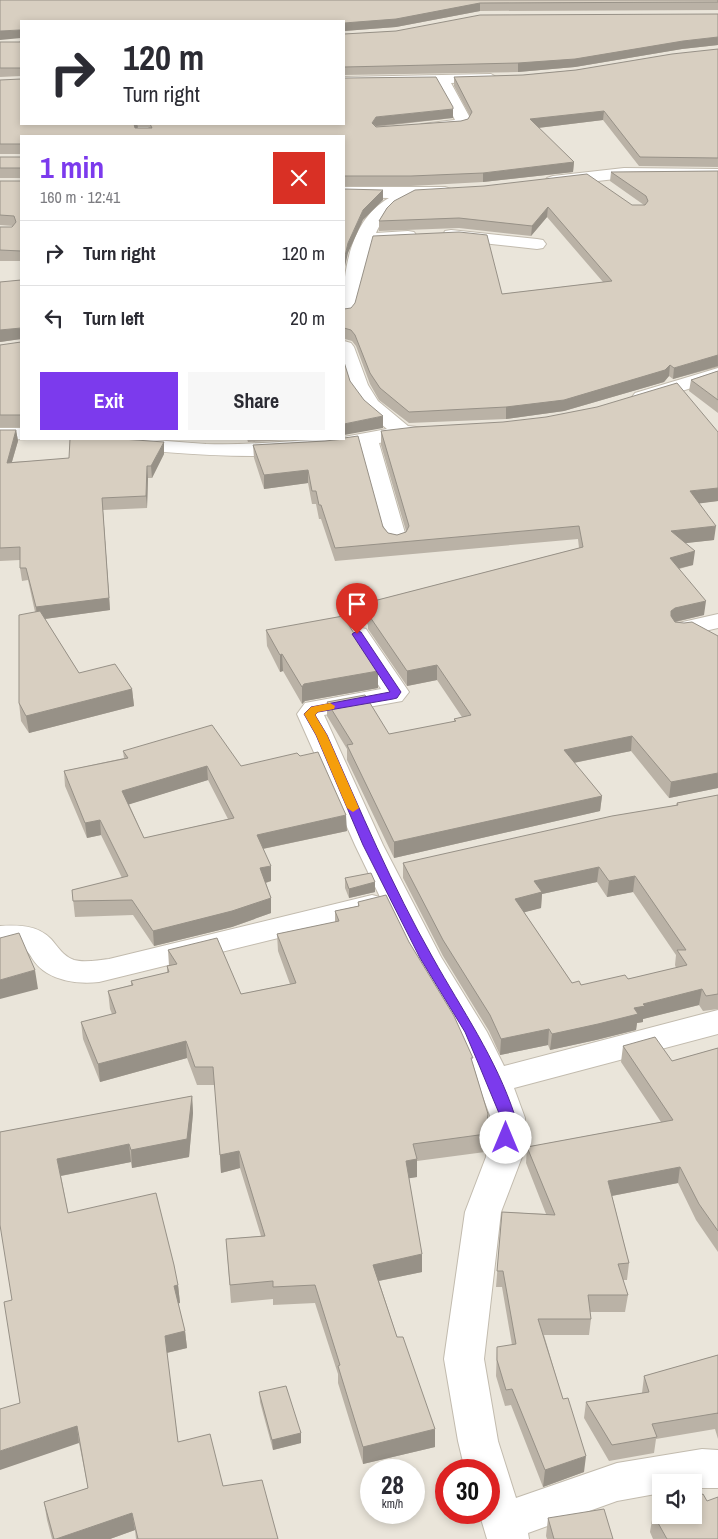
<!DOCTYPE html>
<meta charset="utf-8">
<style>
body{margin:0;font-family:"Archivo Narrow",sans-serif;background:#f7f7f7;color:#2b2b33;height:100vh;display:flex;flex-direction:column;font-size:19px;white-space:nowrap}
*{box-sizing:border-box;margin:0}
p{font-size:16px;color:#7c7c81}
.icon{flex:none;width:28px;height:28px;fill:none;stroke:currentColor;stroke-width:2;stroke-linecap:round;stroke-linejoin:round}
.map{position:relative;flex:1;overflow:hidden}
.drawer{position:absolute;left:20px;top:135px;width:325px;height:305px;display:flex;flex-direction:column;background:#fff;border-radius:0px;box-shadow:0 2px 8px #0003}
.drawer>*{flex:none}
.hud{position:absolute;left:20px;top:20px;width:325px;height:105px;border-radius:0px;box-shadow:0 2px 8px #0003;background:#fff;color:#2b2b33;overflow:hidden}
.controls{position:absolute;left:652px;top:1474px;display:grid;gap:10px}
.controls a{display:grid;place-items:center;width:50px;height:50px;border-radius:0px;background:#fff;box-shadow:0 2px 8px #0003;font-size:25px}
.speed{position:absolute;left:360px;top:1459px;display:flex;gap:10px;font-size:25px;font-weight:700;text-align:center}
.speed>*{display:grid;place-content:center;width:65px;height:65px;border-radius:50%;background:#fff;box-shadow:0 2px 8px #0003;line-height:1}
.speed small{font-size:12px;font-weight:400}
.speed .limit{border:8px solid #d22;background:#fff;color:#111}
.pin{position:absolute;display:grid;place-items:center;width:42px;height:42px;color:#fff;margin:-51px -21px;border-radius:50% 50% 50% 0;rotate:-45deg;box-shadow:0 0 5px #0007}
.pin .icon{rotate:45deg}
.me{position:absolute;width:55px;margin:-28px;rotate:0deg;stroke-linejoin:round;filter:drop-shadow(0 0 4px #0008)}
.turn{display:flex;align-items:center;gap:18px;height:105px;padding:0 20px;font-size:22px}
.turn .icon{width:65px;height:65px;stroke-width:2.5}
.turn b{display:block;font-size:35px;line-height:42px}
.round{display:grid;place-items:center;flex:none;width:52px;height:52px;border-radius:0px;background:#f7f7f7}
.headline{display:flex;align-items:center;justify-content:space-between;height:85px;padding:0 20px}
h1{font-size:30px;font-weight:800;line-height:38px;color:#7c3aed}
.primary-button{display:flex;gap:10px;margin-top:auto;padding:10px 20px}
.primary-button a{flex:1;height:58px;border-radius:0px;background:#7c3aed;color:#fff;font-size:20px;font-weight:800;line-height:58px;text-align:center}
.primary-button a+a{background:#f7f7f7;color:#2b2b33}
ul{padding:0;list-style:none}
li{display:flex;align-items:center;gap:15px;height:65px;padding:0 20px;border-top:1px solid #e1e1e2}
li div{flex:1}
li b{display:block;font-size:19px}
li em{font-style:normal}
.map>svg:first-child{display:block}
</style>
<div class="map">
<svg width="718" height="1539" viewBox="0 0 718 1539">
<rect width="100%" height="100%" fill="#f6f3ec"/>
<path fill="#eae5da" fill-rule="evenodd" d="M0,0H718V1539H0ZM21,21H344V124H21ZM21,136H344V439H21ZM371,1470H414V1512H371ZM446,1470H489V1512H446ZM661,1482H694V1515H661Z"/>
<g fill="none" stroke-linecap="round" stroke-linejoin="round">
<defs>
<path id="minor" d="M491,74L498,78L496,81L451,83L469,116L470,121L466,127L427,131L422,130L420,127L422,124L455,120L437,83L344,85V77Z
M624,168L718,169V179L624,178L553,186L547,184L545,181L547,178L553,176Z
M344,187H445L451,189L453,192L451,195C439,198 427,196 415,198C397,201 383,217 376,233L408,231L414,232L417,236L414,240L371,244L353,313L351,317L344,319C341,277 349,220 389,198L344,197Z
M451,230L537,239L543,240L546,244L543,248L537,249L445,239L443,235L445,231Z
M344,341L351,343L354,347L368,385L378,401L408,426L425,428L428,432L425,436C411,440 395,440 379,443L407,540L404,545L396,547L388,545L385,540L359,447C269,464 173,453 82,445L75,443L72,439C116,436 161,441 206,444C251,446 298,439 344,439V437L387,429C353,401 341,387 344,341Z
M718,368V380L642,403L635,401L632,397L635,393Z
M0,428H21V439H27L0,440Z
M718,614V628L683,636L674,634L671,629L674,624Z
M357,627L366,629L409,692L402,701L324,715L383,845L441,957L487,1032L504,1066L718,1010V1034L514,1088L525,1118L522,1157L501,1212L484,1359L498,1441L516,1498L617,1463L702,1449L718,1450V1488H694V1482H661V1493L617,1501L528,1533L529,1539H487L479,1512H489V1470H465L458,1441L444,1359L465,1212L486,1157L491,1118L477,1081L455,1033L410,958L385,908L383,912L372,915L99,982C82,984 62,982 47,973C23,958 38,944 0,946V926C18,925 38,925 51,939C58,947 63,956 74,960C85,963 98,960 109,959L372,895L380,897L355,845L297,714L305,703L381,689L345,634L348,629Z"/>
</defs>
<use href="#minor" stroke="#c2bbae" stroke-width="2"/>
<use href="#minor" fill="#fff" fill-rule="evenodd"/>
</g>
<path fill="#bab2a6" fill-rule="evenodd" d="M0,0H718V10L480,11L396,27L344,31V21H21V38Z
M718,14V45L682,49L575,67L518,72L344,75V34Z
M21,40V76L0,77V42H20Z
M718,49V167L639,166L603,120L538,128L574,162L573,172L483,182L411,186H344V136L21,154H0V80L21,124H344L453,118L376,127L461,121L468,119L470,116L454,86V77L523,75L576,70ZM138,127H148L149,128H137Z
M0,157H21V178H0Z
M718,171V367L673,379L669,376L664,382L564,411L506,419L409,423L379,400L370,384L356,346L352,341L345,339L344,340V309L502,294L603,282L547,217L531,236L459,228L379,231V221L387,208L644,205L610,181L611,172Z
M0,181H21V261H0V227H12L13,226L0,225Z
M21,280V427H0V345L21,342V339L0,342V282Z
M718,371V413L689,391L691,380Z
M0,430H16L18,441L12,462L164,454L152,478H148L147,508L103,510L110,610L45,619L79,673L132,689L134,706L29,733L21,721L19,703L35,612L28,580L22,581L20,568V560L0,561Z
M381,431L718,432V501L699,503L714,540L685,543L693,565L679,569L704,615L676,622L718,636V788L669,798L631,751L574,763L602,796L600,811L394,858L347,760V749L327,716V702L389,734L454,722V719L462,717L437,680L407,686L368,629V625L362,618V604L579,548L578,539L335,561L321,519H319L316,504H312L308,483L264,489L254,458L253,445L325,441L388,533L397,535L406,532V531L381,445Z
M247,439H310L248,442Z
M266,630L378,671V688L305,701L302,704L283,671L280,672L267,646Z
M123,751L241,766L347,831L263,849L271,881L266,883L271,898V913L232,927L154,946L133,915L75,917L72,890L122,878L101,835L87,838L65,786L64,771L124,758ZM208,780L228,819L144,838L129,804Z
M718,795V1009L703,1011L699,1005L643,1019V1022L637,1023L636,1030L596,1040L550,1050L548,1045L500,1055L489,1031L443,956L403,878V863L676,805L677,803ZM597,882L607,897L633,892L676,955L675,965L676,968L628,979L581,985L572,983L524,912L541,908L542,894Z
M345,878L375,882V892L349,898L345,888Z
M358,902L409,942L473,1064L488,1114L485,1152L417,1161V1177L409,1178L422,1272L379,1281L397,1337L435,1447L363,1464L338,1383V1374L315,1303L273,1305V1299L231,1303L226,1239L261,1236L240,1168L221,1173L215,1085H197L187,1058L100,1082L83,1039L81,1022L112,1014L110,1009L108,991L131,985V981L167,973V966H169L168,950L241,994L290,984L278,951L277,934L335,922V911L358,906Z
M623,1046L672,1061L718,1048V1252L696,1220L678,1183L612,1196L629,1263L627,1280H623L628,1295L625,1312H590L591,1319L589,1335H544L584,1472L543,1487L511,1405L505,1406L496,1376L497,1347L512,1345L502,1287H496L502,1212L546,1214L526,1163L527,1147L661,1122L621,1062Z
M192,1096L193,1113L189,1157L132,1168L131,1162L61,1176L68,1213L178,1285L180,1303H178L185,1331L187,1348L167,1353L178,1442L278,1539H136L135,1530L110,1539H52L47,1520L44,1502L88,1488L79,1443L20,1403L0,1132Z
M718,1355V1439L715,1429L656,1439L654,1453L609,1461L584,1418L586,1402L642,1393L644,1376Z
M259,1392L301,1433V1443L273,1450L260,1402Z
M707,1501L718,1539H653L650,1532L653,1514Z
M548,1518L613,1539H547L546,1536Z"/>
<path fill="#979187" d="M480,3V11L396,27L344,31V23Z
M20,30L21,38L0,40V31Z
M718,37V45L682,49L575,67L518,72V63L683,41Z
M453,109V118L376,126L372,123L376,117Z
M604,111L603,120L529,129L530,119Z
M134,124H137L138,127L134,132Z
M574,162L573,172L483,182V173Z
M383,190V200L363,220L348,253L344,271V260L348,243L363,210Z
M548,207L547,217L531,236L532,226Z
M21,328V339L0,342V330Z
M718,355V366L673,379L674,368Z
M670,365L669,376L664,382L564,411L506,419V407Z
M383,416V428L344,435V424Z
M16,430L18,441L8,475L7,463Z
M164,442V454L152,478L151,466Z
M147,466L148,478L147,508L146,496Z
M308,470V483L264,489V475Z
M718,488V501L688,505L690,491Z
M102,498L110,610L37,620L36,607Z
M716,526L714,540L669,545L671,531Z
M695,551L693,565L668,571L670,558Z
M706,601L704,615L674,622L670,626L671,611L675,608Z
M282,654L283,671L280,672V655Z
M437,665V680L407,686V671Z
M378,671V688L305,701L302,704V687L304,684Z
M132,689L134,706L29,733L26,716Z
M632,736L631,751L563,765L564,750Z
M207,766L208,780L124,806L122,791Z
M718,773V788L669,798L671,782Z
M602,796L600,811L394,858V842Z
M346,815L347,831L257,850V835Z
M100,820L101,835L87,838L85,823Z
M271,866V881L261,884L260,868Z
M599,867L597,882L542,894L541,908L514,915L515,899L534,881Z
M635,876L633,892L607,897L609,881Z
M375,882V892L349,898V889Z
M271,898V913L232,927L154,946L153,931Z
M35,970L38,989L0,999V980Z
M702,989L699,1005L643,1019V1022L637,1023L636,1030L596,1040L550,1050L552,1034L634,1008L643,1004Z
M549,1029L548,1045L500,1055L501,1039Z
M186,1041L187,1058L100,1082L98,1064Z
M192,1096L193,1113L189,1157L132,1168L131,1150Z
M488,1114L487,1132L485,1152L486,1134Z
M129,1144L131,1162L60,1176L57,1159Z
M239,1151L240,1168L221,1173L220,1155Z
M417,1159V1177L405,1179L406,1161Z
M680,1167L678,1183L606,1197L608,1181Z
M422,1254V1272L373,1282V1265Z
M178,1285L180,1303L176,1304L174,1286Z
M185,1331L187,1348L166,1353L165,1336Z
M77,1426L79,1443L0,1470V1451Z
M435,1429V1447L363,1464V1447Z
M301,1433V1443L273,1450L272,1440Z
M586,1456L584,1472L543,1487L545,1470Z
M132,1513L135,1530L110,1539H56Z"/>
<path fill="#d8cfc1" stroke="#979187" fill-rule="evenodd" d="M0,0H718V2L480,3L396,19L344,23V21H21V31L20,30L0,31Z
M718,14V37L683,41L575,59L518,63L344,67V68V34L396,31L480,15Z
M21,40V69L20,68H0V42H20Z
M718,49V158L640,157L604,111L530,119L574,162L483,173L411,176H344V136H21V144H0V80L21,79V124H134L135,128H152L150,124H344V78L436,77L453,107V109L376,117L372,123L376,127L461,121L468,119L472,112L454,77L523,75L576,70L672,54Z
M0,157H21V168H0Z
M718,171V355L674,368L670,365L665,370L564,400L506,407L409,412L380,388L370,373L355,335L351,330L344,328V329V309L351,308L355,303L373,236L459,232L487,235L502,294L612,281L548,207L532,226L459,218L379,221L387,208L394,201L415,190L484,186L587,174L632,205H645L648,201L646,196L611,172Z
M0,181H21V251L0,250V227H12L16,222L14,216L0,215Z
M344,189L383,190L363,210L348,243L344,260Z
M21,280V415H0V345L21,342V328L0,330V282Z
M344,362L350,381L364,400L383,416L344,424Z
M718,371V400L691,380Z
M677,383L718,432V488L690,491L716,526L671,531L695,551L670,558L706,601L675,608L671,611V616L675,622L684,623L692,622L718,636V773L671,782L632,736L564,750L602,796L394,842L347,745L353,744L327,702L365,695L389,734L456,721L454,719L471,715L437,665L407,671L368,614H371L362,604L583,547L579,526L335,548L321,505H319L316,491H312L308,470L264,475L253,445L325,441L344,439V438L358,436L383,527L388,533L397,535L406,532L409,526L381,431L415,427L503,422L546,417L597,407Z
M0,430H16L7,463L69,458L70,439H122L164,442L151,466H147L146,496L102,498L109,598L36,607L26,568H20V547L0,548Z
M40,611L79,673L115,664L132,689L26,716L19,703V615Z
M343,616L378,671L304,684L302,687L282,654L280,655L266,630Z
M212,725L241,766L297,753L300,756L318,752L346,815L257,835L271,866L260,868L271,898L232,911L153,931L132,900L73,901L72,890L128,876L100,820L85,823L64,771L128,758L123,751ZM207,766L234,818L144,838L122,791Z
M718,795V994L706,996L702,989L643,1004L645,1006L634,1008L638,1014L598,1024L552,1034L549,1029L501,1039L490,1015L443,940L403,863L612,816L678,805L677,803ZM599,867L609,881L635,876L686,950H677L687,965L628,979L625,975L581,985L579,981L572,983L515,899L542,892L534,881Z
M371,873L375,882L349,889L345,878Z
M386,895L409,942L454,1016L473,1058H471L488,1114L486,1134L413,1144L417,1159L406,1161L422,1254L373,1265L397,1337H403L435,1429L363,1447L338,1366L340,1365L315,1285L273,1287V1281L230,1285L226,1239L265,1236L239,1151L220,1155L213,1067H195L186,1041L98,1064L81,1022L116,1013L108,991L133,985L131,981L169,972L167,966L177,964L168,950L217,938L241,994L296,983L277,934L339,921L335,911L359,906L358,902Z
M19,933L35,970L0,980V938Z
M655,1037L672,1061L718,1048V1231L699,1204L680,1167L608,1181L629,1263L618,1264L628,1295H588L591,1319H538L563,1399L568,1398L586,1456L545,1470L512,1389L506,1390L497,1360V1347L516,1344L503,1271H497L502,1212L555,1215L527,1147L673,1120L623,1046Z
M192,1096L187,1139L131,1150L129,1144L57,1159L68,1213L156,1193L174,1265L178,1285L174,1286L185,1331L165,1336L178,1442L210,1434L223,1486L262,1480L278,1539H138L132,1513L56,1539H54L44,1502L88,1488L77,1426L0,1451V1409L20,1403L4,1302L12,1300L0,1225V1132Z
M718,1355V1414V1413L652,1424L657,1437L612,1445L586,1402L649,1392L644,1376Z
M286,1386L301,1433L272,1440L259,1392Z
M703,1494L707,1501L718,1497V1539H667L653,1514L661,1511V1515H694V1498Z
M604,1509L613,1539H554L548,1518Z"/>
<path fill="#7c3aed" stroke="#51269a" d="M357,631L361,632L401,692L397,698L393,699L318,712L315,715L327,735C360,810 392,886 433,958C462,1010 496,1058 515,1116C517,1123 515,1135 511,1141L506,1143L501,1141L499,1138L501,1118L479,1065L465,1032L420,958L363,845L316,735L304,714L311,707L390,692L352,634Z"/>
<path fill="#f59e0b" d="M330,703L335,706L334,709L318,712L315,715L327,735L359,808L353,812L347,808L316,735L304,714L311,707Z"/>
</svg>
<div class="controls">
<a><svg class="icon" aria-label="sound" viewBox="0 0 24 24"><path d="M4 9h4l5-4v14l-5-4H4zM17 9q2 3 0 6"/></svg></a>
</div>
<div class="speed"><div>28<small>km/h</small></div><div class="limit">30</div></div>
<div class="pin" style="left:357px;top:634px;background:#d93025"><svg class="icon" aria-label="arrive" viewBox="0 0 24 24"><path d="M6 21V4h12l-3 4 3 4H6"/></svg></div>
<svg class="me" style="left:506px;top:1138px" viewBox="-20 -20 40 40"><circle r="19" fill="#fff"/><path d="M0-13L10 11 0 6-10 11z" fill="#7c3aed"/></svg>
<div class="hud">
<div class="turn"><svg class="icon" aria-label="right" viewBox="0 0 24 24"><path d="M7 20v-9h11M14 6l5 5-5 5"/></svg><div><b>120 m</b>Turn right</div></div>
</div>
<section class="drawer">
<div class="headline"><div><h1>1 min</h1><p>160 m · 12:41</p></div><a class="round" style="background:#d93025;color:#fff"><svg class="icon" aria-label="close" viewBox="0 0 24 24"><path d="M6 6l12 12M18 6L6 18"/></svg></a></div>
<ul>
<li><svg class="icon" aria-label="right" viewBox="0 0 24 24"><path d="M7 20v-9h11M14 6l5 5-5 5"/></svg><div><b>Turn right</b></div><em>120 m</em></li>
<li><svg class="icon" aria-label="left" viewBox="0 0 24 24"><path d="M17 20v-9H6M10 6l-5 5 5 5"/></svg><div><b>Turn left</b></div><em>20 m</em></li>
</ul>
<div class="primary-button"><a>Exit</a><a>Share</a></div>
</section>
</div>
